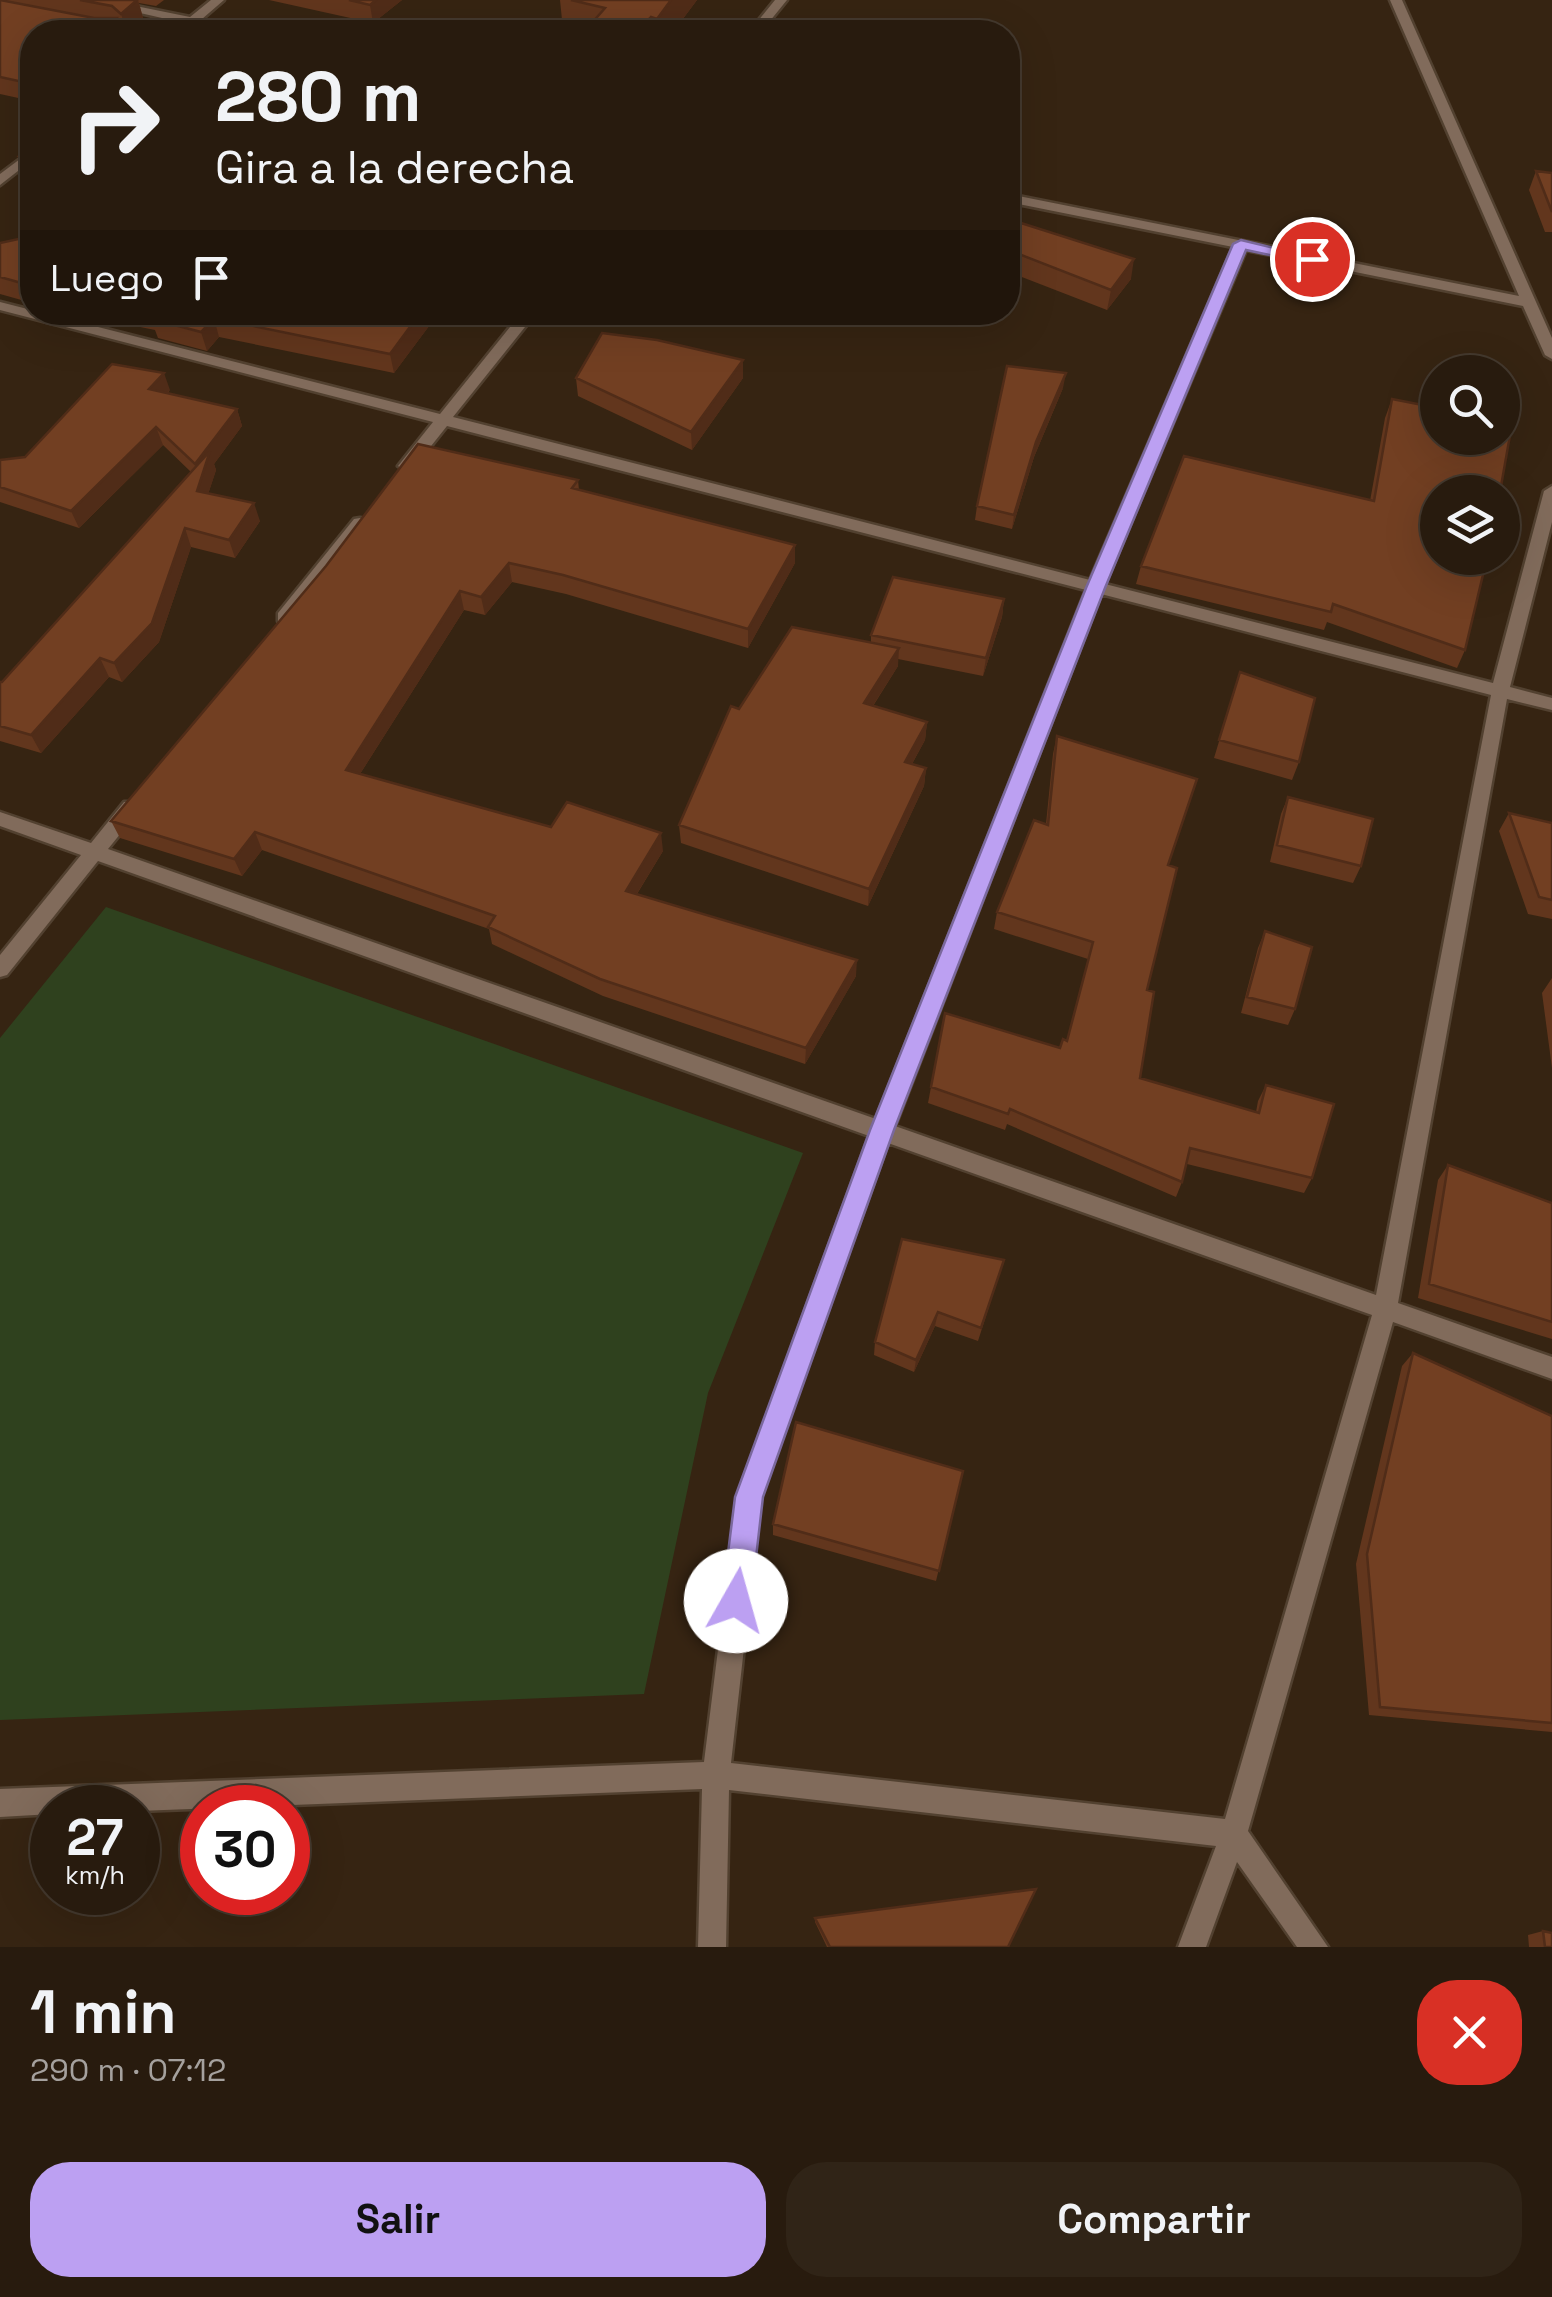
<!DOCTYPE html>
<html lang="es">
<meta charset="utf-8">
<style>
body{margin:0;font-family:"Space Grotesk",sans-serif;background:#302417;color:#f1f3f6;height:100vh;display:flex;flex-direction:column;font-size:38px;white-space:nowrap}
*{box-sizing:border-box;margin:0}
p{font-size:32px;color:#a5a19e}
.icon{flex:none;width:55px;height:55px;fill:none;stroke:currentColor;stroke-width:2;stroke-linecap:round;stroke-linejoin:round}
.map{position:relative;height:1947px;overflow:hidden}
.details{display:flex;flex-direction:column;background:#281b0e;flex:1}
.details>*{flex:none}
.top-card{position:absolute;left:20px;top:20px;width:1000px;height:305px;border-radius:40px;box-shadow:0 10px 40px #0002,0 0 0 2px #44392e;background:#281b0e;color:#f1f3f6;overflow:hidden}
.buttons{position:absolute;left:1420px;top:355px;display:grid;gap:20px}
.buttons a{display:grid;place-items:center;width:100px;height:100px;border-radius:50%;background:#281b0e;box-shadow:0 10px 40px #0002,0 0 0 2px #44392e;font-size:50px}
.speed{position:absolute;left:30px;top:1785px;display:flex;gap:20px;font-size:50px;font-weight:700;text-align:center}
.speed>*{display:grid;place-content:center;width:130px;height:130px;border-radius:50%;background:#281b0e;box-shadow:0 10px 40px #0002,0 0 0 2px #44392e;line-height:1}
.speed small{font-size:25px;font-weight:400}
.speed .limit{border:15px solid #d22;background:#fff;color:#111}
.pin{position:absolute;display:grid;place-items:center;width:85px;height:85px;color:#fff;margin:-42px;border:5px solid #fff;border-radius:50%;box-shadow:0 2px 10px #0007}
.me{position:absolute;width:110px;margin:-55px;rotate:7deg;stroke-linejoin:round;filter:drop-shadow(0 0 8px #0008)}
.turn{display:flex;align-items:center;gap:35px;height:210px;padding:0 30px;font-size:45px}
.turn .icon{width:130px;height:130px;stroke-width:2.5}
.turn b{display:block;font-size:70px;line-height:85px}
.then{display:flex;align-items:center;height:95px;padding:0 30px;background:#0003;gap:20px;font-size:38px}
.round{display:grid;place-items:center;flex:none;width:105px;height:105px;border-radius:40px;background:#302417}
.head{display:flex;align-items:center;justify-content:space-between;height:170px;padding:0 30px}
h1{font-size:60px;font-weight:600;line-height:75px}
.primary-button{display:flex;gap:20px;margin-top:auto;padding:20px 30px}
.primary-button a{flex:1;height:115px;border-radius:40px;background:#bca0f2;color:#111;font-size:40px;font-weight:600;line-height:115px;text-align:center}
.primary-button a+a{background:#302417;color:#f1f3f6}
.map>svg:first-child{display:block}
</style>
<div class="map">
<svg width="1552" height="1947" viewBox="0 0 1552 1947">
<rect width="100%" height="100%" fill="#362412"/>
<path fill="#2f411e" d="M106,907L803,1153L708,1393L644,1694L0,1720V1038Z"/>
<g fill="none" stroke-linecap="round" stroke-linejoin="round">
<defs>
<path id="street" d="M83,0H106L190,17L211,0H224L202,19L253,32C233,33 206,22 188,29L184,28V23Z
M775,0H787L761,32H749Z
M1390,0H1402L1552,338V359L1545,355L1523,306L1246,250L1105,584L1493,683L1544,491L1552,486V522L1510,687L1552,698V710L1507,699L1398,1303L1552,1357V1379L1393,1322L1248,1831L1328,1947H1297L1237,1862L1206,1947H1178L1216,1846L729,1790L726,1947H698L702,1789L138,1811V1808H52V1814L0,1817V1789L704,1762L737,1497L869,1136L98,861L7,975L0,977V955L81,855L0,826V812L91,843L124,802H138L140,807L138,812L108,849L876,1119L1086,590L447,426L412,470L406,471L398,466L433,422L0,310V302L440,414L522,312H537L453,417L1090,580L1233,247L1008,202V194L1519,296ZM1101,594L1491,695L1376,1295L895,1126ZM888,1143L1372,1315L1225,1819L731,1763L761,1497Z
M32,150V160L0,185V174Z
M360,518L366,519V527L290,621H278V613L354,519Z"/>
</defs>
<use href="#street" stroke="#524130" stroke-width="5"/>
<use href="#street" fill="#816b5b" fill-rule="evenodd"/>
</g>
<path fill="#62361d" d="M0,0H164L156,6L139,3L143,18L129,30L32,32V101L0,94Z
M269,0H402L373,23Z
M560,0H697L673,32H574L563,30Z
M32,145V176L26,175L19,156Z
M1536,171L1552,173V232H1545L1529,190Z
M1008,225L1131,279L1107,310L1009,272H1008Z
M32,236V303L0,294V243Z
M66,312H434L435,318L394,373L219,337L207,351L158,338L155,330Z
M576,378H743L692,450L578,396Z
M1063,388L1034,457L1012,529L975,520L977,506Z
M170,390L168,393L237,409L242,426L214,464L216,470L208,494L260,521L235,558L191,547L159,642L122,682L109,677L41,753L0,741V682H2L191,472L163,445L79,528L0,502V460L25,457Z
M1392,399L1465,650L1457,668L1327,622L1324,630L1136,584L1141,566L1370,501L1385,418Z
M578,480L579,490L795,563L748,648L566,594L512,582L485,615L464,610L360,774L551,827L663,851L637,894L856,976L805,1064L603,996L492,944L489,929L262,850L242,876L120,838L111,821Z
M1004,599L1002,617L983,676L898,659V666L873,706L927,722L925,740L912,764L926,768L924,786L868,906L681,843L679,825L739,709L871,642V635Z
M1240,672L1299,762L1292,780L1214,758Z
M1057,736L1168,865L1147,990L1140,1078L1256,1112L1258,1101L1266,1085L1312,1178L1304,1193L1187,1164L1182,1182L1176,1197L1007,1124L1005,1130L928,1103L931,1087L1060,1048L1067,1041L1088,959L994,929L997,912L1046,824L1053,754Z
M1288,797L1361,866L1353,883L1270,862L1281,814Z
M1509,813L1552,823V919L1528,914L1499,831Z
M1265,931L1295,1009L1288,1025L1241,1013L1258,948Z
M1552,978V1068L1542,993Z
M1448,1165L1552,1203V1339L1418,1298L1438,1180Z
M1004,1260L978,1341L935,1326L914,1372L874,1355L875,1342Z
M1413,1353L1552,1416V1732L1369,1715L1356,1564L1402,1366Z
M963,1471L936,1581L773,1535V1524Z
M815,1918L1008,1947H827L815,1922Z
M1543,1931L1552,1947H1529L1528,1935Z"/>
<path fill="#502c18" d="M138,0L143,18L127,32L121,14Z
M376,0H402L373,23L370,5Z
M671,0H697L673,32H658L657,19Z
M651,17L652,32H637Z
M116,18L121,32L107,26Z
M1011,251L1009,272H1008V254Z
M1134,259L1131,279L1107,310L1111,290Z
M421,312H434L435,318L394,373L390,354Z
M214,318L219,337L207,351L201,332Z
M743,360V378L692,450L691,432Z
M164,373L170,390L156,406L149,389Z
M1066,373L1063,388L1034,457L1012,529L1014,515L1036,442Z
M237,409L242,426L214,464L216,470L203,510L197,491L200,479L195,464Z
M156,427L163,445L79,528L71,511Z
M254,503L260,521L235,558L229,540Z
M185,528L191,547L159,642L122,682L114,663Z
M795,545V563L748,648V629Z
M509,563L512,582L485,615L481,597Z
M460,591L464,610L351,788L346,770Z
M1004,599L1002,617L983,676L986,658Z
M899,648L898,666L863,721L864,703Z
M100,658L109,677L41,753L31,735Z
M927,722L925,740L903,780L905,762Z
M926,768L924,786L868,906L869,889Z
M255,832L262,850L242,876L234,859Z
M661,833L663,851L628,908L626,891Z
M857,960L856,976L805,1064L806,1048Z
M938,1312L935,1326L914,1372L916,1360Z"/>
<path fill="#723f22" stroke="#502c18" stroke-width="2.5" d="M0,0L94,18H116L107,26L144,32H32V84L0,77Z
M80,0H137L121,14L112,6Z
M349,0H376L370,5Z
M571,0H671L657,19L651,17L637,32H584L605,8Z
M32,145V159L19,156Z
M1536,171L1552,173V212Z
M1021,223L1134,259L1111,290L1011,251L1008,254V225L1019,229Z
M32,236V286L0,277V243Z
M154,312H421L390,354L214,318L201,332L152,319L158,313Z
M602,333L657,340L743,360L691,432L576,378Z
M112,364L164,373L149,389L237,409L195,464L156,427L71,511L0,487V460L25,457Z
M1007,366L1066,373L1036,442L1014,515L977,506Z
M1392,399L1438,408V438H1502V422L1512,424L1500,492H1438V558H1487L1465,650L1333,604L1331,612L1141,566L1184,456L1374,501Z
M418,444L578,480L572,488L795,545L748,629L563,575L509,563L481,597L460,591L346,770L551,827L567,802L661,833L626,891L857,960L806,1048L600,979L488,927L495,916L255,832L234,859L111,821L326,566Z
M210,451L197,491L254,503L229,540L185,528L152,623L114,663L100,658L31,735L0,726V682H2Z
M893,577L1004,599L986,658L871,635Z
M792,627L899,648L864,703L927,722L905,762L926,768L869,889L679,825L731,706L739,709Z
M1240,672L1315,698L1299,762L1219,740Z
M1057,736L1197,779L1168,865L1177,868L1147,990L1154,992L1140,1078L1259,1113L1266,1085L1334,1104L1312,1178L1190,1148L1182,1182L1010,1109L1008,1114L931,1087L945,1013L1060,1048L1063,1039L1067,1041L1093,942L997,912L1034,820L1048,825Z
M1288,797L1373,819L1361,866L1277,845Z
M1509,813L1552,823V900L1539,897Z
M1265,931L1312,947L1295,1009L1247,997Z
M1448,1165L1552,1203V1322L1429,1284Z
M902,1239L1004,1260L981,1328L938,1312L916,1360L875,1342Z
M1413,1353L1552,1416V1723L1380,1707L1367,1554Z
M796,1422L963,1471L939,1571L773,1524Z
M1036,1889L1008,1947H830L815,1918Z
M1543,1931L1552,1933V1947H1545Z"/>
<path fill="#bca0f2" stroke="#7a689d" stroke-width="2.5" d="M1241,240L1320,259L1312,264L1246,250L1105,588L894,1130L763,1497L751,1601L747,1611L736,1615L726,1611L722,1601L735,1497L870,1130L1086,588L1233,244Z"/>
</svg>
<div class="buttons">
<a><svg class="icon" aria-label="search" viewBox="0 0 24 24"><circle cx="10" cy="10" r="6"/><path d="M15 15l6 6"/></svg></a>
<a><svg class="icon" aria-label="layers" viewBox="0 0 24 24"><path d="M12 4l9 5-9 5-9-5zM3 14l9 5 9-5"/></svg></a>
</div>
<div class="speed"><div>27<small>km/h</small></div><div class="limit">30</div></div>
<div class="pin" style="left:1312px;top:259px;background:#d93025"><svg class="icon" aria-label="arrive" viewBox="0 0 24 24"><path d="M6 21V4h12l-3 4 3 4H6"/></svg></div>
<svg class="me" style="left:736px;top:1601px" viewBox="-20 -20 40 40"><circle r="19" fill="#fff"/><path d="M0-13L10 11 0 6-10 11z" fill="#bca0f2"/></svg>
<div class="top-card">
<div class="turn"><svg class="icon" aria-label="right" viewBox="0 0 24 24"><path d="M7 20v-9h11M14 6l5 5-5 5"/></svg><div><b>280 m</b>Gira a la derecha</div></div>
<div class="then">Luego<svg class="icon" aria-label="arrive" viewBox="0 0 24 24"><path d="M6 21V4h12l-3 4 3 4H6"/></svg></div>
</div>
</div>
<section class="details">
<div class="head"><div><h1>1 min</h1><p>290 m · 07:12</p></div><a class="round" style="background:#d93025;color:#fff"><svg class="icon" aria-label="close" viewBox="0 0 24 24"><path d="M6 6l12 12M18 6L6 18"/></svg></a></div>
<div class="primary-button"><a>Salir</a><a>Compartir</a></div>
</section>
